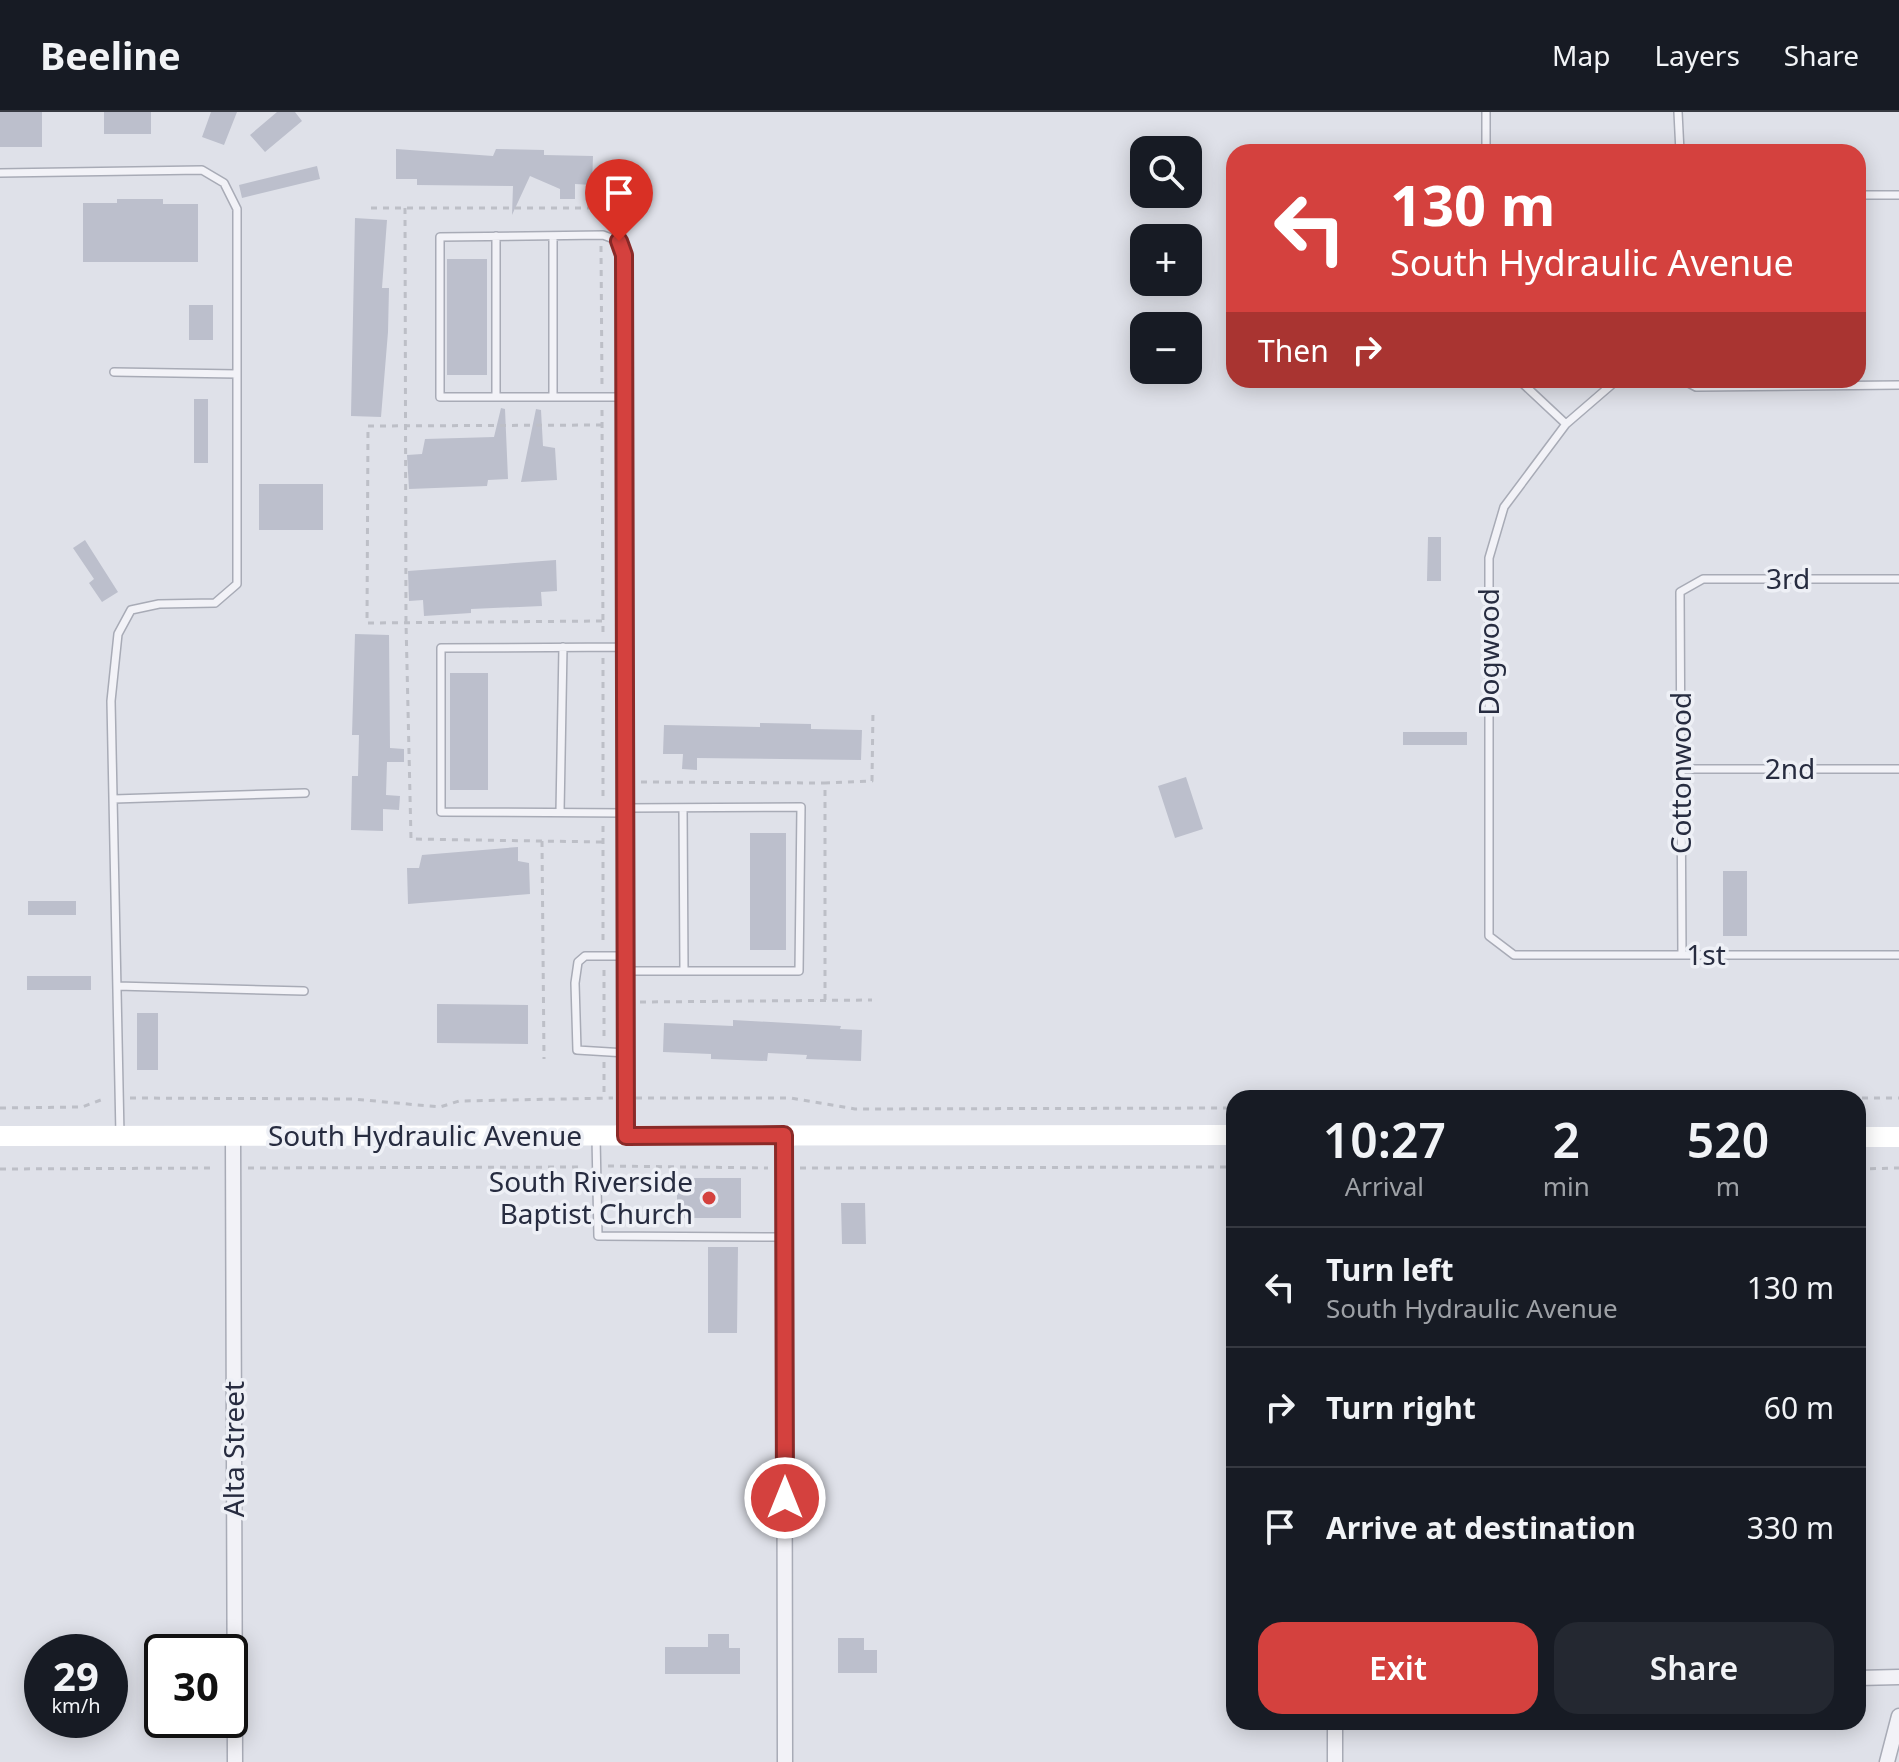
<!DOCTYPE html>
<meta charset="utf-8">
<style>
body{margin:0;font-family:"Noto Sans",sans-serif;background:#242831;color:#f1f3f6;height:100vh;display:flex;flex-direction:column;font-size:30px;white-space:nowrap}
*{box-sizing:border-box;margin:0}
p{font-size:26px;color:#9ea1a6}
.icon{flex:none;width:44px;height:44px;fill:none;stroke:currentColor;stroke-width:2;stroke-linecap:round;stroke-linejoin:round}
.map{position:relative;flex:1;overflow:hidden}
.side{position:absolute;left:1226px;top:978px;width:640px;height:640px;display:flex;flex-direction:column;background:#171b24;border-radius:24px;box-shadow:0 4px 20px #0003}
.side>*{flex:none}
.top-card{position:absolute;left:1226px;top:32px;width:640px;height:244px;border-radius:24px;box-shadow:0 4px 20px #0003;background:#d4413e;color:#fff;overflow:hidden}
.controls{position:absolute;left:1130px;top:24px;display:grid;gap:16px}
.controls a{display:grid;place-items:center;width:72px;height:72px;border-radius:16px;background:#171b24;box-shadow:0 4px 20px #0003;font-size:40px}
.speed{position:absolute;left:24px;top:1522px;display:flex;gap:16px;font-size:40px;font-weight:700;text-align:center}
.speed>*{display:grid;place-content:center;width:104px;height:104px;border-radius:50%;background:#171b24;box-shadow:0 4px 20px #0003;line-height:1}
.speed small{font-size:20px;font-weight:400}
.speed .limit{border:4px solid #111;border-radius:12px;background:#fff;color:#111}
.pin{position:absolute;display:grid;place-items:center;width:68px;height:68px;color:#fff;margin:-82px -34px;border-radius:50% 50% 50% 0;rotate:-45deg;box-shadow:0 0 8px #0007}
.pin .icon{rotate:45deg}
.me{position:absolute;width:88px;margin:-44px;rotate:0deg;stroke-linejoin:round;filter:drop-shadow(0 0 6px #0008)}
.turn{display:flex;align-items:center;gap:28px;height:168px;padding:0 32px;font-size:36px}
.turn .icon{width:104px;height:104px;stroke-width:2.5}
.turn b{display:block;font-size:56px;line-height:68px}
.then{display:flex;align-items:center;height:76px;padding:0 32px;background:#0003;gap:16px;font-size:30px}
.eta{display:flex;justify-content:space-evenly;align-items:center;height:136px;text-align:center}
.eta b{font-size:48px;font-weight:600;line-height:56px}
.cta{display:flex;gap:16px;margin-top:auto;padding:16px 32px}
.cta a{flex:1;height:92px;border-radius:24px;background:#d4413e;color:#fff;font-size:32px;font-weight:600;line-height:92px;text-align:center}
.cta a+a{background:#242831;color:#f1f3f6}
ul{padding:0;list-style:none}
li{display:flex;align-items:center;gap:24px;height:120px;padding:0 32px;border-top:2px solid #363941}
li div{flex:1}
li b{display:block;font-size:30px}
li em{font-style:normal}
header{display:flex;align-items:center;gap:48px;box-sizing:border-box;height:112px;padding:0 40px;background:#171b24;border-bottom:2px solid #363941}
header strong{font-size:38px}
nav{display:flex;gap:44px;margin-inline-start:auto;font-size:28px}
.map>svg:first-child{display:block}
</style>
<header>
<strong>Beeline</strong>
<nav><a>Map</a><a>Layers</a><a>Share</a></nav>
</header>
<div class="map">
<svg width="1899" height="1650" viewBox="0 0 1899 1650">
<rect width="100%" height="100%" fill="#dfe1e9"/>
<path fill="#bcbfcc" d="M0,0H42V35H0Z
M104,0H151V22H104Z
M211,0H237L224,33L202,25Z
M277,0H295L302,9L265,40L250,23Z
M396,37L493,44L496,37L544,38V43L593,44L592,73L575,72V87H560V77L530,64L512,103L513,74L417,73V67H396Z
M317,54L320,67L242,86L239,73Z
M117,87H163V92H198V150H83V91H117Z
M355,106L387,108L382,176H389L388,220L381,305L351,304Z
M447,147H487V263H447Z
M189,193H213V228H189Z
M194,287H208V351H194Z
M501,296L505,297L508,367L488,368L487,374L409,377L407,343L422,342L425,327L494,325Z
M536,297L541,298L543,334L555,336L557,368L521,370Z
M259,372H323V418H259Z
M1428,425H1441V469H1427Z
M85,428L118,480L102,490L89,471L94,467L73,436Z
M556,448L557,479L541,480L542,494L471,497V501L424,504L423,488L409,489L408,459Z
M355,522L389,523L390,636L404,637V650H387L386,683L400,684L399,698L383,697V719L351,718L352,664H358L359,623H352Z
M450,561H488V678H450Z
M760,611L811,612V617L862,618L861,648L697,646V658L682,657L683,642H663L664,613L760,615Z
M1403,620H1467V633H1403Z
M1186,665L1203,717L1175,726L1158,674Z
M750,721H786V838H750Z
M518,735V749L529,751L530,782L408,792L407,756H419L422,743Z
M1723,759H1747V824H1723Z
M28,789H76V803H28Z
M27,864H91V878H27Z
M437,892L528,893V932L437,931Z
M137,901H158V958H137Z
M733,908L841,914L840,917L862,918L861,949L806,947L807,943L768,941L767,949L711,947V942L663,940L664,911L733,914Z
M677,1066H741V1106H677Z
M841,1091H865L866,1132H842Z
M708,1135H738L737,1221H708Z
M708,1522H729V1536H740V1562H665V1535H708Z
M838,1526H864V1538H877V1561H838Z"/>
<g fill="none" stroke-linecap="round" stroke-linejoin="round">
<defs>
<path id="lane" d="M1486,0V40
M1678,0L1680,40
M0,61L202,58L224,71L237,97V472L215,491L159,492L131,498L118,522L111,589L120,1023
M1858,83H1899
M496,124V285
M553,124V285
M114,260L237,262
M1519,268L1566,312L1504,395L1489,446V824L1514,843H1899
M1683,268L1696,275L1899,273
M624,285H440V125L603,123L619,129L624,143L628,535L626,1021
M1566,312L1617,268
M1681,657H1899
M114,687L305,681
M683,696L684,859
M560,700L563,535
M627,701L441,700V536L628,535
M1682,843L1680,480L1703,467H1899
M627,859H799L801,695L627,696
M117,874L304,879
M626,941L577,938L575,871L578,850L585,844H627
M596,1025L598,1124L785,1125"/>
<path id="street" d="M784,1023L785,1650
M233,1024L235,1650
M1858,1566L1899,1565
M1335,1610V1650
M1887,1650L1899,1604"/>
</defs>
<use href="#lane" stroke="#a8abb6" stroke-width="10"/>
<use href="#street" stroke="#a8abb6" stroke-width="17"/>
<path stroke="#bdbfc7" stroke-width="3" stroke-dasharray="6 6" stroke-linecap="butt" d="M599,74L600,110
M371,96H612L611,71
M405,96L406,510L411,727L603,730
M601,134L602,274
M602,298L603,522
M602,313L368,314L367,511L603,509
M603,546V690
M641,670L825,671
M603,714V830
M542,729L544,947
M604,858V926
M825,888V671L872,669L873,598
M640,890L872,888
M604,950V986
M130,986L353,987L440,995L459,989L613,986
M636,986H791L855,997L1234,996
M1838,986H1899
M0,996L82,995L106,986
M608,1054L768,1056
M248,1056L584,1055
M800,1056L1234,1055
M0,1057L216,1056
M1858,1057L1899,1056"/>
<use href="#lane" stroke="#f2f2f7" stroke-width="7"/>
<use href="#street" stroke="#f2f2f7" stroke-width="14"/>
<path stroke="#fff" stroke-width="20" d="M0,1024L1234,1023
M1858,1025H1899"/>
</g>
<g fill="none" stroke-linecap="round" stroke-linejoin="round">
<defs>
<path id="route" d="M619,129L624,143L626,1024L784,1023L785,1386"/>
</defs>
<use href="#route" stroke="#8a2a28" stroke-width="20"/>
<use href="#route" stroke="#d4413e" stroke-width="14"/>
</g>
<circle fill="#d4413e" stroke="#eef0f6" stroke-width="3" cx="709" cy="1086" r="8"/>
<g text-anchor="middle" stroke-width="7" stroke-linejoin="round" paint-order="stroke">
<g font-size="28" fill="#272c40" stroke="#eef0f6">
<text x="1788" y="477">3rd</text>
<text transform="translate(1489 540) rotate(-90)" y="10">Dogwood</text>
<text x="1790" y="667">2nd</text>
<text transform="translate(1681 661) rotate(-90)" y="10">Cottonwood</text>
<text x="1706" y="853">1st</text>
<text x="425" y="1034">South Hydraulic Avenue</text>
<text transform="translate(234 1337) rotate(-90)" y="10">Alta Street</text>
</g>
<g font-size="28" fill="#272c40" stroke="#eef0f6" text-anchor="end">
<text x="693" y="1080">South Riverside<tspan x="693" dy="32">Baptist Church</tspan></text>
</g>
</g>
</svg>
<div class="controls">
<a><svg class="icon" aria-label="search" viewBox="0 0 24 24"><circle cx="10" cy="10" r="6"/><path d="M15 15l6 6"/></svg></a>
<a>+</a>
<a>−</a>
</div>
<div class="speed"><div>29<small>km/h</small></div><div class="limit">30</div></div>
<div class="pin" style="left:619px;top:129px;background:#d93025"><svg class="icon" aria-label="arrive" viewBox="0 0 24 24"><path d="M6 21V4h12l-3 4 3 4H6"/></svg></div>
<svg class="me" style="left:785px;top:1386px" viewBox="-20 -20 40 40"><circle r="17" fill="#d4413e" stroke="#fff" stroke-width="3"/><path d="M0-11L8 9 0 5-8 9z" fill="#fff"/></svg>
<div class="top-card">
<div class="turn"><svg class="icon" aria-label="left" viewBox="0 0 24 24"><path d="M17 20v-9H6M10 6l-5 5 5 5"/></svg><div><b>130 m</b>South Hydraulic Avenue</div></div>
<div class="then">Then<svg class="icon" aria-label="right" viewBox="0 0 24 24"><path d="M7 20v-9h11M14 6l5 5-5 5"/></svg></div>
</div>
<section class="side">
<div class="eta">
<div><b>10:27</b><p>Arrival</p></div>
<div><b>2</b><p>min</p></div>
<div><b>520</b><p>m</p></div>
</div>
<ul>
<li><svg class="icon" aria-label="left" viewBox="0 0 24 24"><path d="M17 20v-9H6M10 6l-5 5 5 5"/></svg><div><b>Turn left</b><p>South Hydraulic Avenue</p></div><em>130 m</em></li>
<li><svg class="icon" aria-label="right" viewBox="0 0 24 24"><path d="M7 20v-9h11M14 6l5 5-5 5"/></svg><div><b>Turn right</b></div><em>60 m</em></li>
<li><svg class="icon" aria-label="arrive" viewBox="0 0 24 24"><path d="M6 21V4h12l-3 4 3 4H6"/></svg><div><b>Arrive at destination</b></div><em>330 m</em></li>
</ul>
<div class="cta"><a>Exit</a><a>Share</a></div>
</section>
</div>
